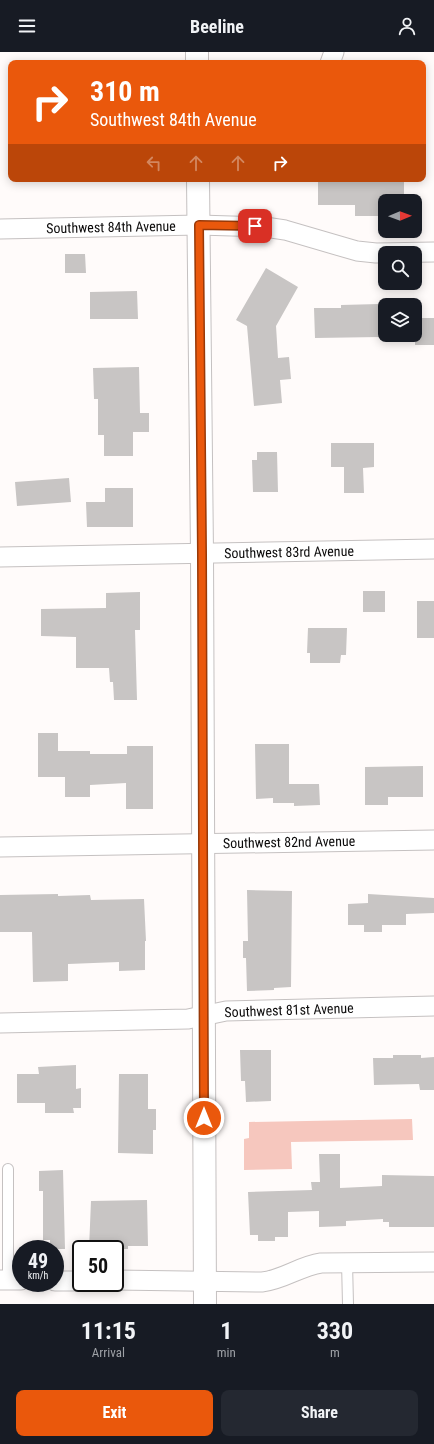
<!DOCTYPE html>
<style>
body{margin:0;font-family:"Roboto Condensed",sans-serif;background:#242831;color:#f1f3f6;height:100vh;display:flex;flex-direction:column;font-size:15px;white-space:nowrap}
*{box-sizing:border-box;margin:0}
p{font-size:13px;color:#9ea1a6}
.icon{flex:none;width:22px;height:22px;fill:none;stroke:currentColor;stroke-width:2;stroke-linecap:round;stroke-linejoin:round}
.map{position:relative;height:1252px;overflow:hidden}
.panel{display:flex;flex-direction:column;background:#171b24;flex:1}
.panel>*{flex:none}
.guide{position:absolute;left:8px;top:8px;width:418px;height:122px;border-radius:8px;box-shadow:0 2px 10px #0003;background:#ea580c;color:#fff;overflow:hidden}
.needle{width:26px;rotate:89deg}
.tools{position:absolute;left:378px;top:142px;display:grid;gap:8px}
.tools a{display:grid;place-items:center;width:44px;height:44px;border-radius:8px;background:#171b24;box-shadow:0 2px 10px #0003;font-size:20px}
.speed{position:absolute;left:12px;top:1188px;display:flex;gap:8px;font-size:20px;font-weight:700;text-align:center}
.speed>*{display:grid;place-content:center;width:52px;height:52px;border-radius:50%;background:#171b24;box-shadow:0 2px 10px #0003;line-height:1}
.speed small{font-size:10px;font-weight:400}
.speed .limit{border:2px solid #111;border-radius:6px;background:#fff;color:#111}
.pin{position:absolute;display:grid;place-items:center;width:34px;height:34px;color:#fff;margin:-17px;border-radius:8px;box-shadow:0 2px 6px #0006}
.me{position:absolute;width:44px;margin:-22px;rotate:0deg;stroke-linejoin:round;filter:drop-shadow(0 0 3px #0008)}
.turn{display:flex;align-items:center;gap:14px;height:84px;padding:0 16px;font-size:18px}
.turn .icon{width:52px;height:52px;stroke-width:2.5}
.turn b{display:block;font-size:28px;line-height:34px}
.lanes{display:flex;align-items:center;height:38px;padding:0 16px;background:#0003;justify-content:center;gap:20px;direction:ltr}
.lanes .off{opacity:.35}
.eta{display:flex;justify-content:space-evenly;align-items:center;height:68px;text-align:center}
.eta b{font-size:24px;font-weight:700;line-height:28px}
.button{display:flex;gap:8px;margin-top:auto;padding:8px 16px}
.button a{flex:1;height:46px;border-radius:8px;background:#ea580c;color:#fff;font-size:16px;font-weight:700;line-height:46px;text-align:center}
.button a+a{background:#242831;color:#f1f3f6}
header{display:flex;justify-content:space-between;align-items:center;height:52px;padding:0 16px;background:#171b24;font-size:18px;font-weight:700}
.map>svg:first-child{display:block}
</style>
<header><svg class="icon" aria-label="menu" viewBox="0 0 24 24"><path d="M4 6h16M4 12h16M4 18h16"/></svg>Beeline<svg class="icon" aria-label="person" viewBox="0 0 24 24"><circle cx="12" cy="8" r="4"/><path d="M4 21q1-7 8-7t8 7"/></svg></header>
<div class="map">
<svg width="434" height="1252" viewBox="0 0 434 1252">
<rect width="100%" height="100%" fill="#fffbfa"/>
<path fill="#f6c7be" d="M412,1067L413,1088L291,1090L292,1117L244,1118V1087L249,1086V1070Z"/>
<path fill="#c8c5c4" d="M318,127H404V146L384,147V149H379V164H355V153H318Z
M65,202H85L86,221H65Z
M266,216L298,235L276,274L278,306L289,305L291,327L280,328L282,351L254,354L247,274L236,268Z
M137,239L138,267H90V240Z
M379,252L380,285L315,286L314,256H341V253Z
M415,266H434V293H415Z
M139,315L140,361H149V380H133V404H104V383H98V347H94L93,316Z
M331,391H374V415L363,416L364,441H344V415H331Z
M257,400H277L278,440H253L252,408H257Z
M69,426L71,450L17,454L15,430Z
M105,436H133V475H87L86,450H105Z
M363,539H385V560H363Z
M140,540V578H135L137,648H114L113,630H110L109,616H76V585L41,584V557L106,556V541Z
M417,549H434V586H417Z
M308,576H347L346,603H341L340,611H310V601H307Z
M38,681H58V699H90V702H127V694H153V757H126V731L90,733V745H65V725H38Z
M255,692H289V732H319L320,753L294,754V751H273V746L256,747Z
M423,714V745H388V753H365V715Z
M247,838L292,839L291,935L274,936V938L247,939L246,906H243V889H248Z
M58,842V844L90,843L91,848L144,847L146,889H145V918L119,919V910L68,912V929L33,930L32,880H0V843Z
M368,842L434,846V861L406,862V873H382V880H364V873H348V852L368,851Z
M240,998H271V1049L246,1050L245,1029H241Z
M393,1003H421V1006L434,1005V1038H420L419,1032L374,1033L373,1006H393Z
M76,1013V1037L81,1036V1056H73L74,1061H45V1051H17V1022H39L38,1015Z
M119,1022H148V1057H156V1078H153V1102L118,1101Z
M319,1102H340V1136L382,1134V1123L434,1124V1175H389V1170H383V1167L346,1169V1174L319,1175V1159L288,1160V1185H275V1189H258V1183H250L248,1140L312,1138L311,1130H320Z
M63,1118L65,1197H50V1188H43V1139H39V1119Z
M147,1148L148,1194H128V1197H89L91,1149Z"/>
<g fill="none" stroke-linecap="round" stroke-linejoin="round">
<defs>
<path id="service" d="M8,1117V1228
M347,1210L348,1252"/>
<path id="minor" d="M330,11L334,0
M0,177L199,173L265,175L285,178L357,199L376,201L434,200
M0,505L434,497
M0,795L434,788
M0,971L188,967L226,959L434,954
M0,1228H21
M115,1228L262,1230C283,1228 300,1214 321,1211L434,1210
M55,1229H81"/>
<path id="secondary" d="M197,0V11
M198,127L202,501L205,1252"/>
</defs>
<use href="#service" stroke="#c5c1c1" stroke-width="12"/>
<use href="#minor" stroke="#c5c1c1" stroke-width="21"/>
<use href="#secondary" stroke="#c5c1c1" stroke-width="24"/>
<use href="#service" stroke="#fff" stroke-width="10"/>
<use href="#minor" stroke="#fff" stroke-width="19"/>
<use href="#secondary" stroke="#fff" stroke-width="22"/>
</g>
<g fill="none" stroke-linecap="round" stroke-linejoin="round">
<defs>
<path id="route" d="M204,1066L202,502L199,173L255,174"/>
</defs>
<use href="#route" stroke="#983908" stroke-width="10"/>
<use href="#route" stroke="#ea580c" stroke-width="7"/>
</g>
<g text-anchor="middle" stroke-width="3" stroke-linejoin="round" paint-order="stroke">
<g font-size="14" fill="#0c0b0b" stroke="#fff">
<text transform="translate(111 175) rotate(-1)" y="5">Southwest 84th Avenue</text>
<text transform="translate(289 500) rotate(-1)" y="5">Southwest 83rd Avenue</text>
<text transform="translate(289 790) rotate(-1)" y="5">Southwest 82nd Avenue</text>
<text transform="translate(289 958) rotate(-2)" y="5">Southwest 81st Avenue</text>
</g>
</g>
</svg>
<div class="tools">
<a><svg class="needle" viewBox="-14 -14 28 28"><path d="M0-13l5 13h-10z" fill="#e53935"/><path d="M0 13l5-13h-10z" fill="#9ea1a6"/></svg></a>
<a><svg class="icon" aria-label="search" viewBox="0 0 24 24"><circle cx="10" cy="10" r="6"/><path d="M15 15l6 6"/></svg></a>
<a><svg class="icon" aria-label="layers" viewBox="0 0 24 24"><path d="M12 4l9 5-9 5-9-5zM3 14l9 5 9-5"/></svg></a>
</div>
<div class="speed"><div>49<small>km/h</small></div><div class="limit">50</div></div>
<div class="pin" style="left:255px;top:174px;background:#d93025"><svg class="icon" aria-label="arrive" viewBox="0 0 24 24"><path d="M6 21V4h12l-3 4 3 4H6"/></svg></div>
<svg class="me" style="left:204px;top:1066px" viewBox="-20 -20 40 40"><circle r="17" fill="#ea580c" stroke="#fff" stroke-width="3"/><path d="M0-11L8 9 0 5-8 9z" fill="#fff"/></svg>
<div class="guide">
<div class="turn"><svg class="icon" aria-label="right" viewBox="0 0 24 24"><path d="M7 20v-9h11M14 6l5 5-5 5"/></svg><div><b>310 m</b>Southwest 84th Avenue</div></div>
<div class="lanes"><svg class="icon off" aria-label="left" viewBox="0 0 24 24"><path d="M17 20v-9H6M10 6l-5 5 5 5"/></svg><svg class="icon off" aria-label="ahead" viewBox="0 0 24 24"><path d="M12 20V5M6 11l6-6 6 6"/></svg><svg class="icon off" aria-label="ahead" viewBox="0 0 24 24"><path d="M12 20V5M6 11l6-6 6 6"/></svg><svg class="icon" aria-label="right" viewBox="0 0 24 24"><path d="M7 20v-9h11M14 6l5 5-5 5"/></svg></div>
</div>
</div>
<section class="panel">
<div class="eta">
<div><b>11:15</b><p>Arrival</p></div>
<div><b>1</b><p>min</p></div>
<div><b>330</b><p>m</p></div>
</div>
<div class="button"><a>Exit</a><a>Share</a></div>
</section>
